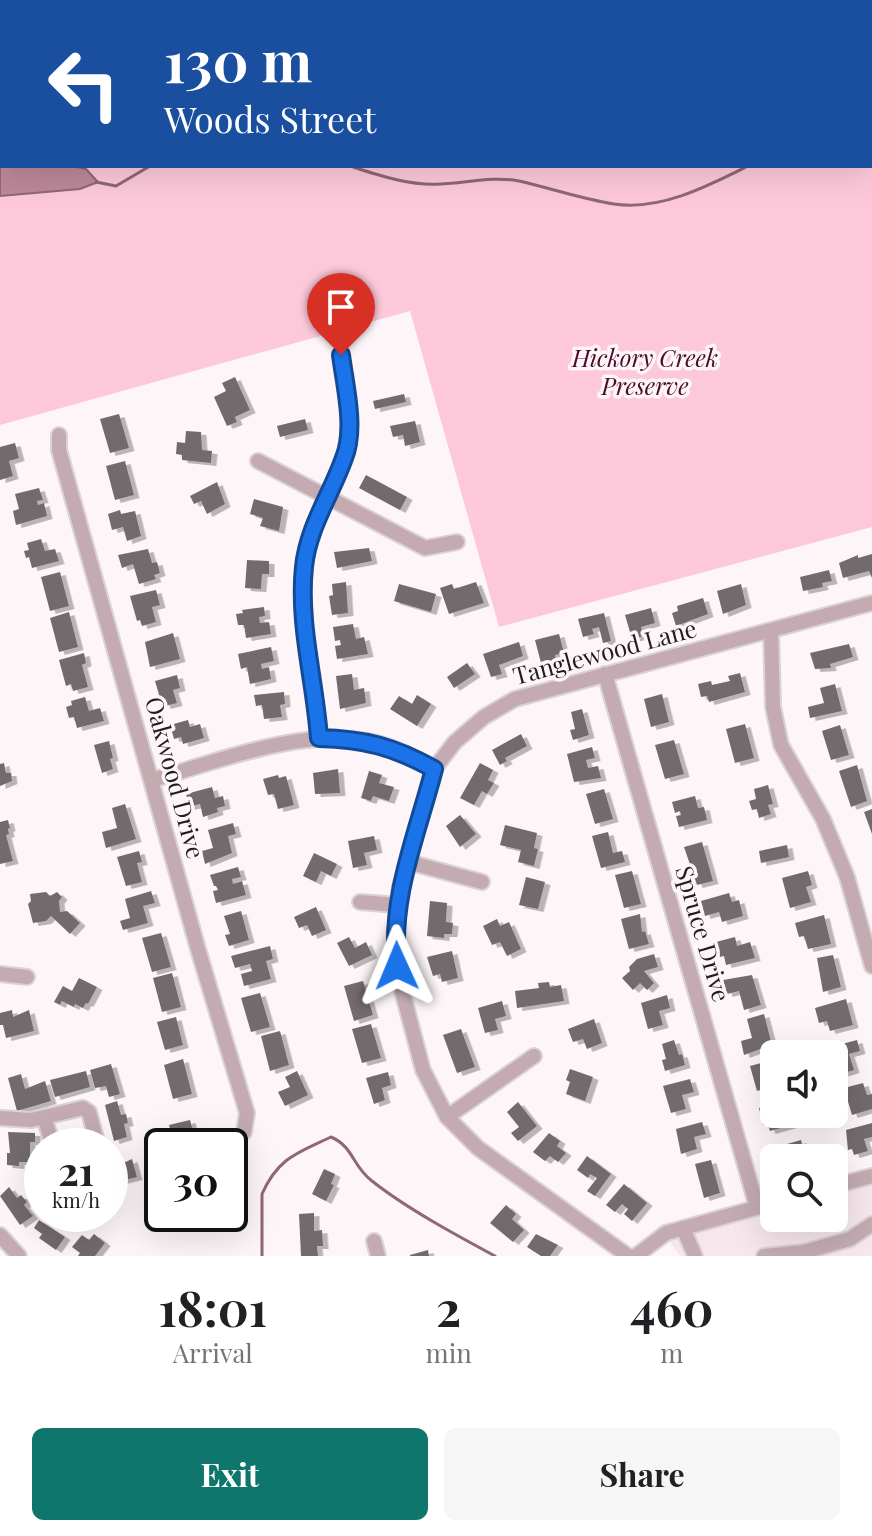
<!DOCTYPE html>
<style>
body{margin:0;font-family:"Playfair Display",serif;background:#f6f6f6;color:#202124;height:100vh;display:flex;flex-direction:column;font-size:30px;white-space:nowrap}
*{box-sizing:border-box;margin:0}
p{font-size:26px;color:#757577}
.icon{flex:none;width:44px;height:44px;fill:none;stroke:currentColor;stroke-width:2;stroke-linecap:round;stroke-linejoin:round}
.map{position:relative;height:1256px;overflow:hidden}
.details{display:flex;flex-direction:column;background:#fff;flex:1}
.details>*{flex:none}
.hud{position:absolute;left:0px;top:0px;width:872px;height:168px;box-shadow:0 8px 32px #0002;background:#1a4fa0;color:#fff;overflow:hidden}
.tools{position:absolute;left:760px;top:1040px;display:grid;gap:16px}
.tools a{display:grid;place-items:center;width:88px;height:88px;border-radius:12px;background:#fff;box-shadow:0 8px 32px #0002;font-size:40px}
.speed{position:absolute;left:24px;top:1128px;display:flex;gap:16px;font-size:40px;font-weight:700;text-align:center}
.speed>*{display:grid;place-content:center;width:104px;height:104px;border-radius:50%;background:#fff;box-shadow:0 8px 32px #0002;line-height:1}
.speed small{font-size:20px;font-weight:400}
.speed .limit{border:4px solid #111;border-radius:12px;background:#fff;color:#111}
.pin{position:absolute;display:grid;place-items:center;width:68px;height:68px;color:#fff;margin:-82px -34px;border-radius:50% 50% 50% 0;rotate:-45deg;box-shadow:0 0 8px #0007}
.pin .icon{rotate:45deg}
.me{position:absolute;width:88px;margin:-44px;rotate:359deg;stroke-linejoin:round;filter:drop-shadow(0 0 6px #0008)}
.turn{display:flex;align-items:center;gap:28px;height:168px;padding:0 32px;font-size:36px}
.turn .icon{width:104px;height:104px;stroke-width:2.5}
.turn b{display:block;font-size:56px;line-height:68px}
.eta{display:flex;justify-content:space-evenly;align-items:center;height:136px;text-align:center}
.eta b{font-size:48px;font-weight:700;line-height:56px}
.action{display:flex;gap:16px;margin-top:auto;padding:16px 32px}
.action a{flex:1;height:92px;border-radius:12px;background:#0f766e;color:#fff;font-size:32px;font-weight:700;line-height:92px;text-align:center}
.action a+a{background:#f6f6f6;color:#202124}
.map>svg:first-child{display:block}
</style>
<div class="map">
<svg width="872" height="1256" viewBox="0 0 872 1256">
<defs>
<filter id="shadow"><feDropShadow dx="5.5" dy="3" stdDeviation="0" flood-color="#0004"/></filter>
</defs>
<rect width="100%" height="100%" fill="#fdf5f7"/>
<path fill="#f7e7ec" d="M872,1180V1256H680L666,1237L774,1207V1218H834V1191Z"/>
<path fill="#fdc9da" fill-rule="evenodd" d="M0,0H872V527L499,627L410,311L0,425ZM2,2H870V166H2Z"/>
<path fill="#bd8899" stroke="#8e6874" stroke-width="2" d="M0,163L2,166H71L86,169L98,182L80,189L0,196Z"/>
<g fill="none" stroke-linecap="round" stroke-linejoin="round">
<path stroke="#8e6874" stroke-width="3" d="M145,2L147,0
M870,88L872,86
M350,166C378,175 410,186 440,184C466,183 493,176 519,181C550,188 582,199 614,204C660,211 708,186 748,166
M96,182L116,186L150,166
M262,1256V1194C278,1158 297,1153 331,1137C354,1147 352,1166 372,1181C406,1208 456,1235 495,1256"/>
</g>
<path fill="#726b6d" filter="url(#shadow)" d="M235,377L250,410L235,417L237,422L227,426L214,397L226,391L222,383Z
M404,394L406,402L375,409L373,401Z
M119,414L129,448L110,453L100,419Z
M305,419L308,430L280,437L277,426Z
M415,421L420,442L405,446L403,435L393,437L390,426Z
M186,431L201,432L202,450L212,451L211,463L182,460V455L176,454L177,442L185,443Z
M15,443L19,458L9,461L13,476L0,480V447Z
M125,461L134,495L115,500L106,466Z
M366,475L407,497L400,510L359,488Z
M217,482L225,504L207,514L201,501L194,504L190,496Z
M39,488L43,500L37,501L38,505L44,503L47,516L16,525L13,511L19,509L15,494Z
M254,499L283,507L279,531L260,526L263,518L250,514Z
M120,510L121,514L135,511L141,536L127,541L123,527L112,530L108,514Z
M41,539L45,551L55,549L59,561L32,568L29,557L26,558L24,551L29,550L27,543Z
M369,548L372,561L337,568L334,552Z
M148,549L152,563L157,562L160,573L154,575L156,579L139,584L133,564L122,568L118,555Z
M872,554V578L869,571L843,578L839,563L858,555V558Z
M247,560L269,561V574H262L261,589L245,588Z
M829,570L832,581L822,583L823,587L803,591L800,577Z
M60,572L69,606L50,611L41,577Z
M346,582L348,613L332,615L329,596L333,595L332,584Z
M476,582L484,603L449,614L440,588L452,584L454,589Z
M399,584L436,594L431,612L394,601Z
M741,584L746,605L723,614L717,591Z
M156,590L160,605L152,607L156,622L142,626L140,620L137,621L130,596Z
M703,598L708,614L676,626L672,613L678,611L677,606Z
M264,607L265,616L259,617L260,623L269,622L271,634L246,638L244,625H238L236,614L243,613L242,610Z
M651,608L655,623L641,627L644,636L632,639L625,615Z
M69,612L78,647L59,652L50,618Z
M604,613L611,641L603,643L599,627L592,629L594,634L583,637L578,619Z
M353,624L356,639L364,637L368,654L337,659L335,646L341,645L340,640L335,641L333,627Z
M173,633L180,659L150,667L145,642Z
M559,634L564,653L555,655L556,660L541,663L535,640Z
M519,642L523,656L499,665L502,674L491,677L483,654Z
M849,644L853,657L830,664L831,668L815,669L810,653Z
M271,647L274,661L261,664L262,669L269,667L271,679L250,684L247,667L241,669L238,654Z
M84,653L86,663L82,665L88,687L73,691L71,684L66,686L59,660Z
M467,663L475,674L454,688L447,677Z
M740,673L745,692L709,702L707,696L701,697L698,684L711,681L712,685L730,681L728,676Z
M352,674L354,690L364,688L366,703L340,709L336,676Z
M177,675L180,688L173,690L177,703L165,706L163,697L160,698L155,681Z
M835,684L842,711L810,718L808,707L824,703L820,688Z
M284,692L285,704L280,705L282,717L264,719L262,705L256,706L254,695Z
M662,694L669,722L651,727L644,699Z
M417,695L431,704L417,726L390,709L399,696L412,704Z
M85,697L89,711L100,708L104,721L77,728L74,717L69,718L66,707L72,705L71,701Z
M582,709L589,735L573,740L570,730L575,729L571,712Z
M188,720L190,727L200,724L204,738L183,744L181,737L174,739L170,725Z
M745,724L754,758L735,763L726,729Z
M840,725L849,755L831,760L822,731Z
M521,734L527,746L505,758L507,761L500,765L492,750Z
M674,740L684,774L665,779L655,745Z
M109,741L113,758L110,759L113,769L102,773L94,745Z
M592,747L595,758L586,760L588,768L598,766L601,778L574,782L567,754Z
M4,763L6,773H11L12,781L0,786V764Z
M480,763L493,770L488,780L494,783L487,794L482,791L474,805L460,798Z
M857,765L867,801L851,807L839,771Z
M338,769L340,793L315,794L313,773Z
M369,771L382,775L379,783L394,787L389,801L373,796L371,801L361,798Z
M278,775L279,778L286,776L294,805L278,809L274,794L268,795L263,779Z
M768,785L773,804L768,805L771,814L759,818L757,809L752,810L749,801L756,799L754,789Z
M212,787L215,798L223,796L225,806L217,808L218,812L203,817L200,804L189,807L186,794Z
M604,789L613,819L595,824L586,794Z
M695,796L698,808L704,807L707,820L679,827L676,816L681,815L680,811L675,813L672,802Z
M125,804L136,839L106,848L102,832L117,828L112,808Z
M872,809V834L864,812Z
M460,815L476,834L460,847L446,826Z
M8,820L10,828L8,829L9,834L6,835L13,861L0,864V822Z
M233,823L236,834L228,836L232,853L205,864L202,851L213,848L208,830Z
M505,825L537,833L534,848L538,849L534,866L518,862L521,850L500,845Z
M608,832L613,853L622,851L625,862L601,868L592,836Z
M374,836L377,850L364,853L367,865L353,868L348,841Z
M702,842L713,881L697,885L684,847Z
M787,845L789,857L761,863L759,851Z
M139,851L142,862L137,863L142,882L126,886L117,857Z
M314,853L337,864L331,876L321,871L316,882L303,876Z
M238,867L241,877L232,879L233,884L242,881L246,895L216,903L213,891L218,890L216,886H214L210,875Z
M632,871L641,904L624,908L615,875Z
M808,871L812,885L806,887L811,902L790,908L782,878Z
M526,877L545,882L538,909L519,905Z
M151,891L155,903L143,906L148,923L123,930L120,921L130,918L125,899Z
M46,892L50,896L57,892L62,897L59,901L60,912L67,911L80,923L70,934L51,916L46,921L33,923L28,904L31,901L30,894Z
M729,893L732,902L739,900L743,916L722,922L719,912L705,916L701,901Z
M430,901L447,903L446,922L453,923L452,934H444V938L427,936Z
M316,907L326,930L312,936L307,925L299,928L294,917Z
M241,911L249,940L229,946L225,935L230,934L224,916Z
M640,914L642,932L645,931L649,944L629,949L621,919Z
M824,915L831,944L808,949L804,936L799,937L795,923Z
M497,919L500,926L509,922L521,949L507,956L500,942L492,945L483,926Z
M161,933L171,967L152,972L142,938Z
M349,937L355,948L366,942L372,955L349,966L337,943Z
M735,937L737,946L750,942L755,958L726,965L724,956L720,957L716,942Z
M270,946L273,959L266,961L271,979L244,986L241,974L252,971L250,964L235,968L231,956Z
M452,951L458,978L442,982L440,974L433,976L427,957Z
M654,954L658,967L644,971L654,983L647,990L640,983L633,990L622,978L630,971L629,967L637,959Z
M833,955L841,987L823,992L817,958Z
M172,973L181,1007L162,1012L153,978Z
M752,975L761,1005L744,1010L739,991L727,994L723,980Z
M79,978L97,987L88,1004L86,1003L83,1008L75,1004L74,1007L62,1001L60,1005L54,1002L63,986L72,991Z
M363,981L373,1015L354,1021L344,986Z
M549,982L550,987L561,985L564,1001L517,1008L515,991L539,988L538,983Z
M260,993L270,1027L251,1032L241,998Z
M667,995L670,1008L659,1011L663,1025L648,1029L641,1003Z
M846,999L853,1025L830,1031L827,1021L819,1023L815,1008Z
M502,1001L506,1016L495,1019L498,1030L485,1033L478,1008Z
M12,1010L13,1017L29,1010L34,1031L6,1038L3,1025H0V1013Z
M764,1014L772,1045L744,1055L741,1041L752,1038L747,1019Z
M176,1017L183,1045L165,1050L157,1022Z
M594,1019L602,1043L587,1049L583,1039L573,1042L568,1029Z
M371,1024L381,1058L362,1063L352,1029Z
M461,1029L475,1067L457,1073L443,1035Z
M280,1031L289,1065L270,1071L261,1036Z
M674,1040L679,1055L682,1054L685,1065L665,1071L662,1060L666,1059L662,1044Z
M857,1040L860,1051L849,1054L854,1070L834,1076V1054L831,1047Z
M183,1059L192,1094L173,1099L164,1065Z
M769,1061L774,1086L757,1091L750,1066Z
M111,1064L120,1094L109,1097L106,1086L95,1088L90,1070Z
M570,1069L593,1077L585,1101L566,1094L570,1082L566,1080Z
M86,1071L90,1087L55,1097L50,1080Z
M297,1071L308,1095L285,1106L278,1092L290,1087L285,1077Z
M388,1072L391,1085L382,1088L385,1100L374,1104L366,1078Z
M21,1074L25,1089L45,1081L51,1101L17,1111L8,1078Z
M690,1079L694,1092L682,1095L686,1109L671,1113L663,1086Z
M863,1083L867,1095L872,1094V1109L852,1115L844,1088Z
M117,1101L121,1115L126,1114L128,1123L124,1124L127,1137L114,1141L105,1105Z
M518,1102L537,1126L518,1141L511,1133L519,1127L507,1112Z
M774,1104V1114H796L799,1123L770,1131L767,1123L763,1125L759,1108Z
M190,1120L196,1143L204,1141L205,1146H174L169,1125Z
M702,1122L706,1134L694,1137L697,1149L681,1154L676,1129Z
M872,1123V1137L864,1139L868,1151L854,1155L852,1149L848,1150L846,1130Z
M8,1132L35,1133V1142H30V1162H19V1166L7,1165V1153H10Z
M549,1133L560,1141L557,1146L566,1153L558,1162L550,1156L545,1161L533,1152Z
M801,1140L805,1155L772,1158L770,1149Z
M587,1156L611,1174L595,1196L587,1191L597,1178L590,1174L588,1178L577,1170Z
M132,1159L137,1177L117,1182L118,1188L110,1190V1165L114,1164L115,1167Z
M711,1160L720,1193L704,1198L695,1164Z
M324,1169L335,1174L331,1184L334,1185L326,1201L312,1194Z
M624,1184L647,1203L632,1221L624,1214L628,1209L622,1204L615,1212L606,1205Z
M9,1187L17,1198L21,1195L27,1202L24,1205L33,1216L20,1225L0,1196Z
M506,1205L516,1214L512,1219L524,1230L513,1242L490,1223Z
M314,1213V1231L322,1230L323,1246H317L318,1256H301L299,1214Z
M39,1220L65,1237L56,1250L39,1238L42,1234L34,1228Z
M94,1234L105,1243L95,1256H78L80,1253L72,1247L82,1235L89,1240Z
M536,1234L558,1245L550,1256H541L527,1247Z
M428,1250L429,1256H410V1255Z"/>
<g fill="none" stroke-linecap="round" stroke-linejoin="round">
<defs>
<path id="minor" d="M59,435V450L198,949L247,1113L244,1132
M258,461L425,548L457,542
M771,631L773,707L781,745L823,819L847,877L872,966
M605,674L757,1207
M319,738C315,681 298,624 304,567C308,527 331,495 345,458C356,429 345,386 341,355
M152,780C223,760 298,728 373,742C395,747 415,758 434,769
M408,862L482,882
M360,902L397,905
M0,974L27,977
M44,1117L53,1146
M447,1117L534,1056
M0,1118L31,1120L83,1108L89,1112L96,1138L92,1143L81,1146
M834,1186L872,1176
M683,1228L695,1256
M0,1235L19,1256
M374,1241L378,1256
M628,1256L478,1148L447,1117L423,1070L399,979L395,950L400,887L434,769L455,742L484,717L515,699L872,603
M636,1256L666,1233L774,1203
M764,1256L804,1252L850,1239L872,1224"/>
</defs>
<use href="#minor" stroke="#dad2d4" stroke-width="18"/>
<use href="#minor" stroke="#c4abb2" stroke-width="14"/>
</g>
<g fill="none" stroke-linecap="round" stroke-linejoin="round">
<defs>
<path id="route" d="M341,355C345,386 356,429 344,458C331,495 308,527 304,567C298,624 315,681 319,738C365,739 394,747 434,769C417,835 390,896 397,966"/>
</defs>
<use href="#route" stroke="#114b97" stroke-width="20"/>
<use href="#route" stroke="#1a73e8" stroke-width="14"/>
</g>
<g text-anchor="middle" stroke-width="7" stroke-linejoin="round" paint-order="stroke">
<g font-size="24" font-style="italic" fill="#4c0c29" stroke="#fdf5f7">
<text x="645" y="367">Hickory Creek<tspan x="645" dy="28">Preserve</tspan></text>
</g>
<g font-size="24" fill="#201d1e" stroke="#fdf5f7">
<text transform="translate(605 653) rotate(-15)" y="8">Tanglewood Lane</text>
<text transform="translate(174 778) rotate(75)" y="8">Oakwood Drive</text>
<text transform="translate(702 934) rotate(74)" y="8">Spruce Drive</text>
</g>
</g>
</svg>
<div class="tools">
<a><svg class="icon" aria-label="sound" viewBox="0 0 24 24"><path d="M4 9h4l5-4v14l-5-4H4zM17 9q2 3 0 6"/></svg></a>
<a><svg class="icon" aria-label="search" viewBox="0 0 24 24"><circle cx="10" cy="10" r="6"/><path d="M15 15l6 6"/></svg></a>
</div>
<div class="speed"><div>21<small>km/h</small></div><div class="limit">30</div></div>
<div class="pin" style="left:341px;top:355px;background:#d93025"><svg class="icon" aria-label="arrive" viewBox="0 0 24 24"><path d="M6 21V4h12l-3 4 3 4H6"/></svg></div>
<svg class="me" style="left:397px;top:966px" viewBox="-20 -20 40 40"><path d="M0-17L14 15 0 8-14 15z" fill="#1a73e8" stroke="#fff" stroke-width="4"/></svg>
<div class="hud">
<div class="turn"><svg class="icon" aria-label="left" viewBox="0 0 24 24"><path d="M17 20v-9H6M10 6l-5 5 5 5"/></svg><div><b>130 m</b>Woods Street</div></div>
</div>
</div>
<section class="details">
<div class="eta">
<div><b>18:01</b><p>Arrival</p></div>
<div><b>2</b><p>min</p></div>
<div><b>460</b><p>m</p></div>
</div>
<div class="action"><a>Exit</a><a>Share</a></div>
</section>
